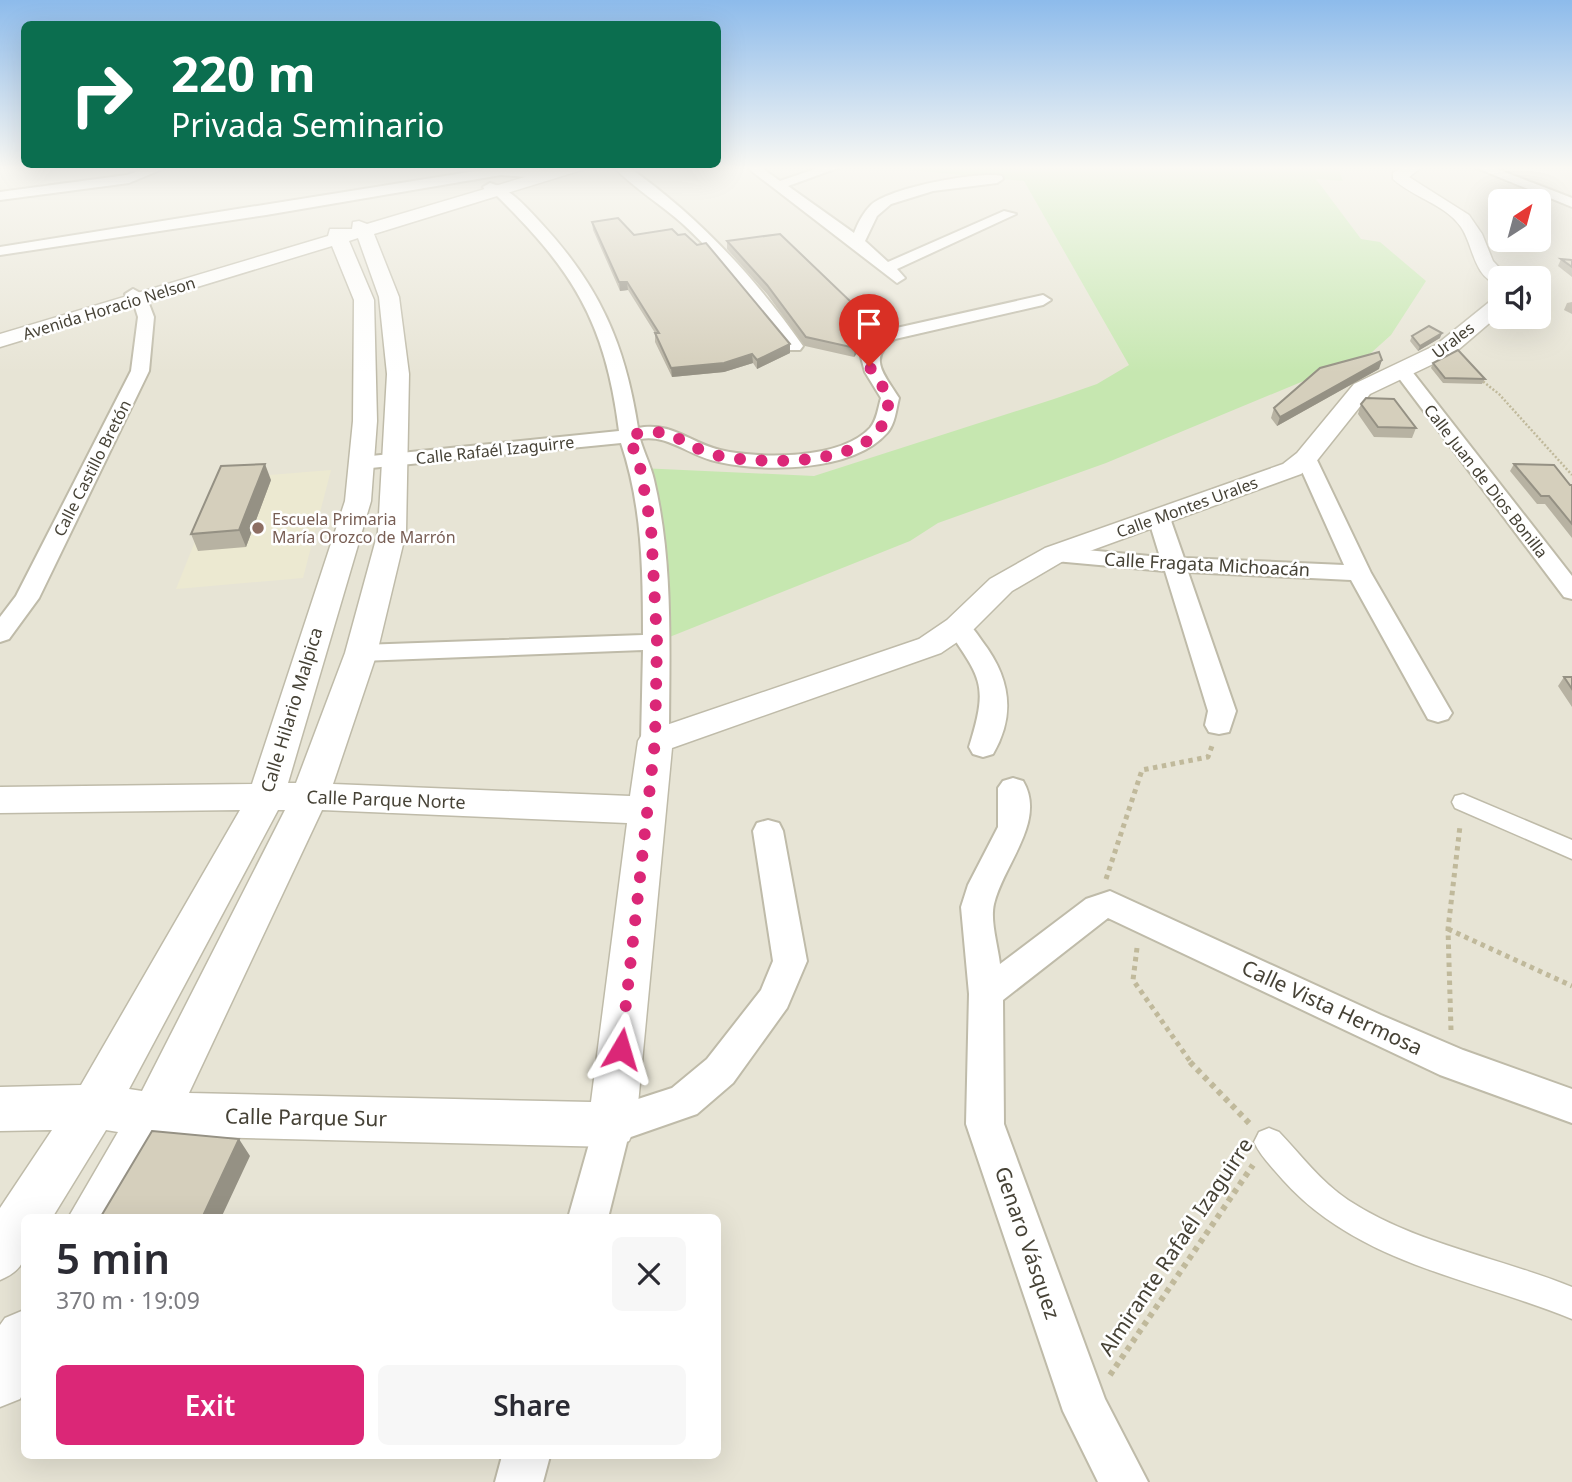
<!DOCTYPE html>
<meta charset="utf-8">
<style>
body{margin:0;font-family:"Noto Sans",sans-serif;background:#f7f7f7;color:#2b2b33;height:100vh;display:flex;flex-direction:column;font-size:26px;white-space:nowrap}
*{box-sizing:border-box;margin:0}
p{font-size:23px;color:#7c7c81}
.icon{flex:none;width:38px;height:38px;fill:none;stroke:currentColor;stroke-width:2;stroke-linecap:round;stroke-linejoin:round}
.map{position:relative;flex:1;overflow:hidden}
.details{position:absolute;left:21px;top:1214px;width:700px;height:245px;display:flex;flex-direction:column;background:#fff;border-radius:10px;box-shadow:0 7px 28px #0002}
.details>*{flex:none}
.hud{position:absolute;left:21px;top:21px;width:700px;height:147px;border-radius:10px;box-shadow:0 7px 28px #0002;background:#0b6e4f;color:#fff;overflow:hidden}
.needle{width:46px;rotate:36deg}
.controls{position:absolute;left:1488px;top:189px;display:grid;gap:14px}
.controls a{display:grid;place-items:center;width:63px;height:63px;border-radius:10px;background:#fff;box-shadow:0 7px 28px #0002;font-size:35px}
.pin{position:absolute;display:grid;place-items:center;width:60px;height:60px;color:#fff;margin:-72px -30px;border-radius:50% 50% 50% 0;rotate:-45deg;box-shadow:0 0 7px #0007}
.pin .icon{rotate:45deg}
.me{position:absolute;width:77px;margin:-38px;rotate:7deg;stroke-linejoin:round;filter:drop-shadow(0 0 5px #0008)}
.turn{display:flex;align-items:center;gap:24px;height:147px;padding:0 35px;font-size:32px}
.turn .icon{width:91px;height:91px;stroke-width:2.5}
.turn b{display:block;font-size:49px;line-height:60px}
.round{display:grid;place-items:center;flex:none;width:74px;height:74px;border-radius:10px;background:#f7f7f7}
.overview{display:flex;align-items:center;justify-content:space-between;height:119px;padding:0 35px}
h1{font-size:42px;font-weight:600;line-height:52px}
.button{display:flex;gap:14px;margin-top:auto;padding:14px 35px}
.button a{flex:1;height:80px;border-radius:10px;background:#db2777;color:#fff;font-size:28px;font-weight:600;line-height:80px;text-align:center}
.button a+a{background:#f7f7f7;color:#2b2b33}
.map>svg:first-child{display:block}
</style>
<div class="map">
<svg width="1572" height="1482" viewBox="0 0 1572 1482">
<rect width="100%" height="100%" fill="#f3f1e7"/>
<path fill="#e7e4d5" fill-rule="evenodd" d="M0,166H1572V1482H0ZM1500,201H1538V240H1500ZM1500,278H1538V317H1500ZM24,1218H718V1456H24Z"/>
<path fill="#ece9d1" d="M331,470L303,578L176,589L220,479Z"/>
<path fill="#c6e7b0" d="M919,166H1337L1343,181L1316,179L1361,239L1380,242L1426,281L1391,335L1371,353L1106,463L938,523L910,541L657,642L640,468L814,476L1054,399L1097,384L1129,365L1024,181L911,170Z"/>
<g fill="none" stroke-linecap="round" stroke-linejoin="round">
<defs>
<path id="pedestrian" d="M1463,794L1572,840V859L1455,808L1452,802L1455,796Z
M1269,1128L1279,1132C1301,1155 1321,1182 1348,1200C1415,1244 1498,1257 1572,1287V1319C1472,1278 1358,1264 1283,1180C1273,1168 1261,1157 1254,1142L1259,1132Z"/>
<path id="minor" d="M152,166H170L129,183L0,200V192L127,175Z
M613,166H627C697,215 754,276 803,346L800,350H788C757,305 724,262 684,225C662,205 632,187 613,166Z
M745,166H759L780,181L824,166H843L788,186L854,233C858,223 863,213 871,205C890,188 977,171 1002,176L1003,179L997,183L933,191L891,204L877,216L865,241L888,262L1004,211L1016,214L897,269L905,278L897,283Z
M1472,166H1489L1572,198V207Z
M501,167L550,171L556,175L550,179L501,175L266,215L0,255V247Z
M490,183C510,188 526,207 540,222C599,285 625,343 638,428C670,421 691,443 720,450C759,459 840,460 870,428C877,420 878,408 881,398L865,372L861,357L872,338L883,331L1043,295L1051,300L1043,305L895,339C866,358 885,375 899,398C896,410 895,424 887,433C852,473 758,473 711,460C686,453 666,434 640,439C644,453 651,466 654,480C674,564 669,655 669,741L665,748L655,751L645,748L641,741L643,650L361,661L352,659L348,653L352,647L361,645L643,635C643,569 642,505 621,443L361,469L351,463L361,457L619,431C605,320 572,269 493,192L485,190L483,187Z
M133,289L146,296L154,317L149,371L39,598L9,639L0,642V617L16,596L131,371L138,317L133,301L125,294Z
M1401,364L1407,365L1572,576V599L1564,597L1395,373L1392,369Z
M1306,452L1316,458L1371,573L1452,713L1448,719L1438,722L1428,719L1351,580L1188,572L1236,711L1229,732L1219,734L1209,732L1205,725L1208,711L1165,571L1055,561L1044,554L1055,547L1160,557L1148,518L1159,511L1170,518L1184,558L1344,565L1296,458Z
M958,619C970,622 975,631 982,641C1009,676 1017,713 993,754L983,757L973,754L969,747C989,683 981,679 946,627L949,622Z
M1013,778L1023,781C1047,821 1003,865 994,904C990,921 998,946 1000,964L1086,899L1110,891L1381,1015L1463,1050L1572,1089V1123L1440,1075L1108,918L1003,1000L1004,1124L1105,1399L1148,1482H1098L1063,1411L966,1124L969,994L961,907L968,885L998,827V788L1003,781Z
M768,820L779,823L783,831L807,961L787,1008L733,1083L697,1114L628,1138L608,1218H568L598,1112L672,1088L707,1059L761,990L773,961L753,831L757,823Z
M502,1456H550L543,1482H495Z"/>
<path id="tertiary" d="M562,166H587L585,169L374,234L399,297L409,374L406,532L377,653L333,784L630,796L638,741L643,733L919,639L947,620L990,579L1045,548L1283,464L1297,453L1354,384L1436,345L1493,299L1500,297V314L1452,355L1370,394L1315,463L1301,474L1065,560L1012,591L969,634L941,653L672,748L636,1125L629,1141L612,1147L168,1136L122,1218H68L118,1132L106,1130L52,1218H24C24,1250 33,1266 0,1280V1208L52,1130L0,1131V1087L81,1085L240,810L0,813V787L252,784L345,501L353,421L354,300L332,246L0,347V334L328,236L330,229H352L353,222L359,221L367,224ZM358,238L379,297L387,374L378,532L345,653L296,783H288L371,501L377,421L374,300L349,241ZM278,810H285L142,1091L129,1089ZM322,810L627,823L591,1102L189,1093Z
M1404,166H1423L1409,177L1469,215L1482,234L1493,261L1509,278H1500V285C1473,278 1474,246 1461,227C1445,204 1414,198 1393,179V173Z
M24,1310V1391L20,1399L0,1407V1325L5,1318Z"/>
</defs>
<use href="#pedestrian" stroke="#bfbba9" stroke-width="3"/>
<use href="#minor" stroke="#bfbba9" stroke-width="4"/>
<use href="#tertiary" stroke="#bfbba9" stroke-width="3"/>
<path stroke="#c0b99b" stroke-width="2.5" stroke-dasharray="2 2" stroke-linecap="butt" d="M1480,379L1499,394L1572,475"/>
<path stroke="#c0b99b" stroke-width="5" stroke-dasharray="4.5 4.5" stroke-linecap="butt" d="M1106,879L1142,770L1208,757L1212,746
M1448,929L1572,986
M1137,948L1133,980L1192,1064
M1451,1030L1448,929L1460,826"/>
<path stroke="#c0b99b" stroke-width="6" stroke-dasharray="5 5" stroke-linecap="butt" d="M1190,1062L1250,1124
M1110,1375L1253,1165"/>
<use href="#pedestrian" fill="#fff" fill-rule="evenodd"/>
<use href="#minor" fill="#fff" fill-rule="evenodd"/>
<use href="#tertiary" fill="#fff" fill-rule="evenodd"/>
</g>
<path fill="#b7b2a2" d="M592,222L634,235L790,344V353L757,369L753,363L724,372L672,377L655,342V333L628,290L620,291L593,230Z
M727,241L874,333L854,357L805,346L767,294L727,249Z
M1561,259L1572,260V277L1558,266Z
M1572,302V314L1564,310L1567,303Z
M1412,336L1440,338L1418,351L1410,341Z
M1433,363L1485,379L1482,384L1443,383L1431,368Z
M1379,369L1277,426L1271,418L1274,408Z
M1361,404L1416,428L1412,438L1374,437L1358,414Z
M1514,464L1572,485V538L1545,504H1537L1510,471Z
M271,480L246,547L198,551L191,534Z
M1564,677H1572V707L1558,686Z"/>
<path fill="#959184" d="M619,282H627L628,290L620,291Z
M875,325L874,333L854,357L855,348Z
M1442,333L1440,338L1418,351L1420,346Z
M790,344V353L757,369V360Z
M752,354L753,363L724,372L672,377L671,368Z
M1382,360L1379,369L1277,426L1280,417Z
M265,464L271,480L246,547L239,530Z
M239,1139L250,1156L221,1218H202Z"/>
<path fill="#d5cfbc" stroke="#959184" stroke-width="2" d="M618,218L634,235L672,229L678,235L685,234L697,245L706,243L790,344L757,360L752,354L724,363L671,368L655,333H659L627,282H619L592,222Z
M780,234L875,325L855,348L806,337L767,285L727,241Z
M1561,259L1572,260V267Z
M1429,326L1442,333L1420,346L1412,336Z
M1458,350L1485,379L1445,378L1433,363Z
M1379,352L1382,360L1280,417L1274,408L1320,368Z
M1366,398L1394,399L1416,428L1378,427L1361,404Z
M265,464L239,530L191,534L221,466Z
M1514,464L1554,465L1570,485H1572V524L1549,496H1541Z
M1564,677H1572V689Z
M152,1131L239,1139L202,1218H100Z"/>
<linearGradient id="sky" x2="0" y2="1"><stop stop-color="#8dbbeb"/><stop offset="0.45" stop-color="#faf9f4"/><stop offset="1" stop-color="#faf9f4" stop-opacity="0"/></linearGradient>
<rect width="1572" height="373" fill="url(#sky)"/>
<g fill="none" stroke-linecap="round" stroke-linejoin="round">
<path stroke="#db2777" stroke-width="12" stroke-dasharray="0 21.6" d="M621,1049L655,741L657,642L651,527L640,467L629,436C674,422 681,448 720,456C760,464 853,466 880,429C885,421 887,408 890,398L869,366"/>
</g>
<circle fill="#8d6e63" stroke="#fff" stroke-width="2.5" cx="258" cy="528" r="7"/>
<g text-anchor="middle" stroke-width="5" stroke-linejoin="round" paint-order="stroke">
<g font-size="16" fill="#464236" stroke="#fff">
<text transform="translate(109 308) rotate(-17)" y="6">Avenida Horacio Nelson</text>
<text transform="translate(1453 340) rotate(-37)" y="6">Urales</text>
<text transform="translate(495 450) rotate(-6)" y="6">Calle Rafaél Izaguirre</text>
<text transform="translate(92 468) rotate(-63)" y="6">Calle Castillo Bretón</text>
<text transform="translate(1486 481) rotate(52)" y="6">Calle Juan de Dios Bonilla</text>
<text transform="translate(1187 507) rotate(-20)" y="6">Calle Montes Urales</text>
</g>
<g font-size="16" fill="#785e54" stroke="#fff" text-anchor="start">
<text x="272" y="525">Escuela Primaria<tspan x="272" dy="18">María Orozco de Marrón</tspan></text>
</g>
<g font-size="18" fill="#464236" stroke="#fff">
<text transform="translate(1207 565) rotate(3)" y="6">Calle Fragata Michoacán</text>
<text transform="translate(292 710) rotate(-73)" y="6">Calle Hilario Malpica</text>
<text transform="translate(386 800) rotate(2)" y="6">Calle Parque Norte</text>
</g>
<g font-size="21" fill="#464236" stroke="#fff">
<text transform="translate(1332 1008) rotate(25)" y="7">Calle Vista Hermosa</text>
<text transform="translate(306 1118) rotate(1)" y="7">Calle Parque Sur</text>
<text transform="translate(1027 1243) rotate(71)" y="7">Genaro Vásquez</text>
<text transform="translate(1176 1247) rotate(-56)" y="7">Almirante Rafaél Izaguirre</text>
</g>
</g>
</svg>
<div class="controls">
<a><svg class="needle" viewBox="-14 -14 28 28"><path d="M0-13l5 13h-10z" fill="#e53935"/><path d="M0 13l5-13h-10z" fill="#7c7c81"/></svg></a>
<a><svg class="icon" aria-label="sound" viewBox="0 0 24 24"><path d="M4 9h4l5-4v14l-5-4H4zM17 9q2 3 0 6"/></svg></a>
</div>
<div class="pin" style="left:869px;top:366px;background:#d93025"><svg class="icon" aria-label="arrive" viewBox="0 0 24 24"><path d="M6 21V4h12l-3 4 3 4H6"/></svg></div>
<svg class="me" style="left:621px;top:1049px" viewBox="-20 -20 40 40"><path d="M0-17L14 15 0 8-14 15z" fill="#db2777" stroke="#fff" stroke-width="4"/></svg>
<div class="hud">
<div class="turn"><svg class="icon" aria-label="right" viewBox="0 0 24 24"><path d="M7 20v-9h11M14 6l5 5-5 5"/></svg><div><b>220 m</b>Privada Seminario</div></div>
</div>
<section class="details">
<div class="overview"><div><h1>5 min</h1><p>370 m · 19:09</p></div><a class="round"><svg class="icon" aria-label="close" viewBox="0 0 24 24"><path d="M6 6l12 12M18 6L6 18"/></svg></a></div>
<div class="button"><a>Exit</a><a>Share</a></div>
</section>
</div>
